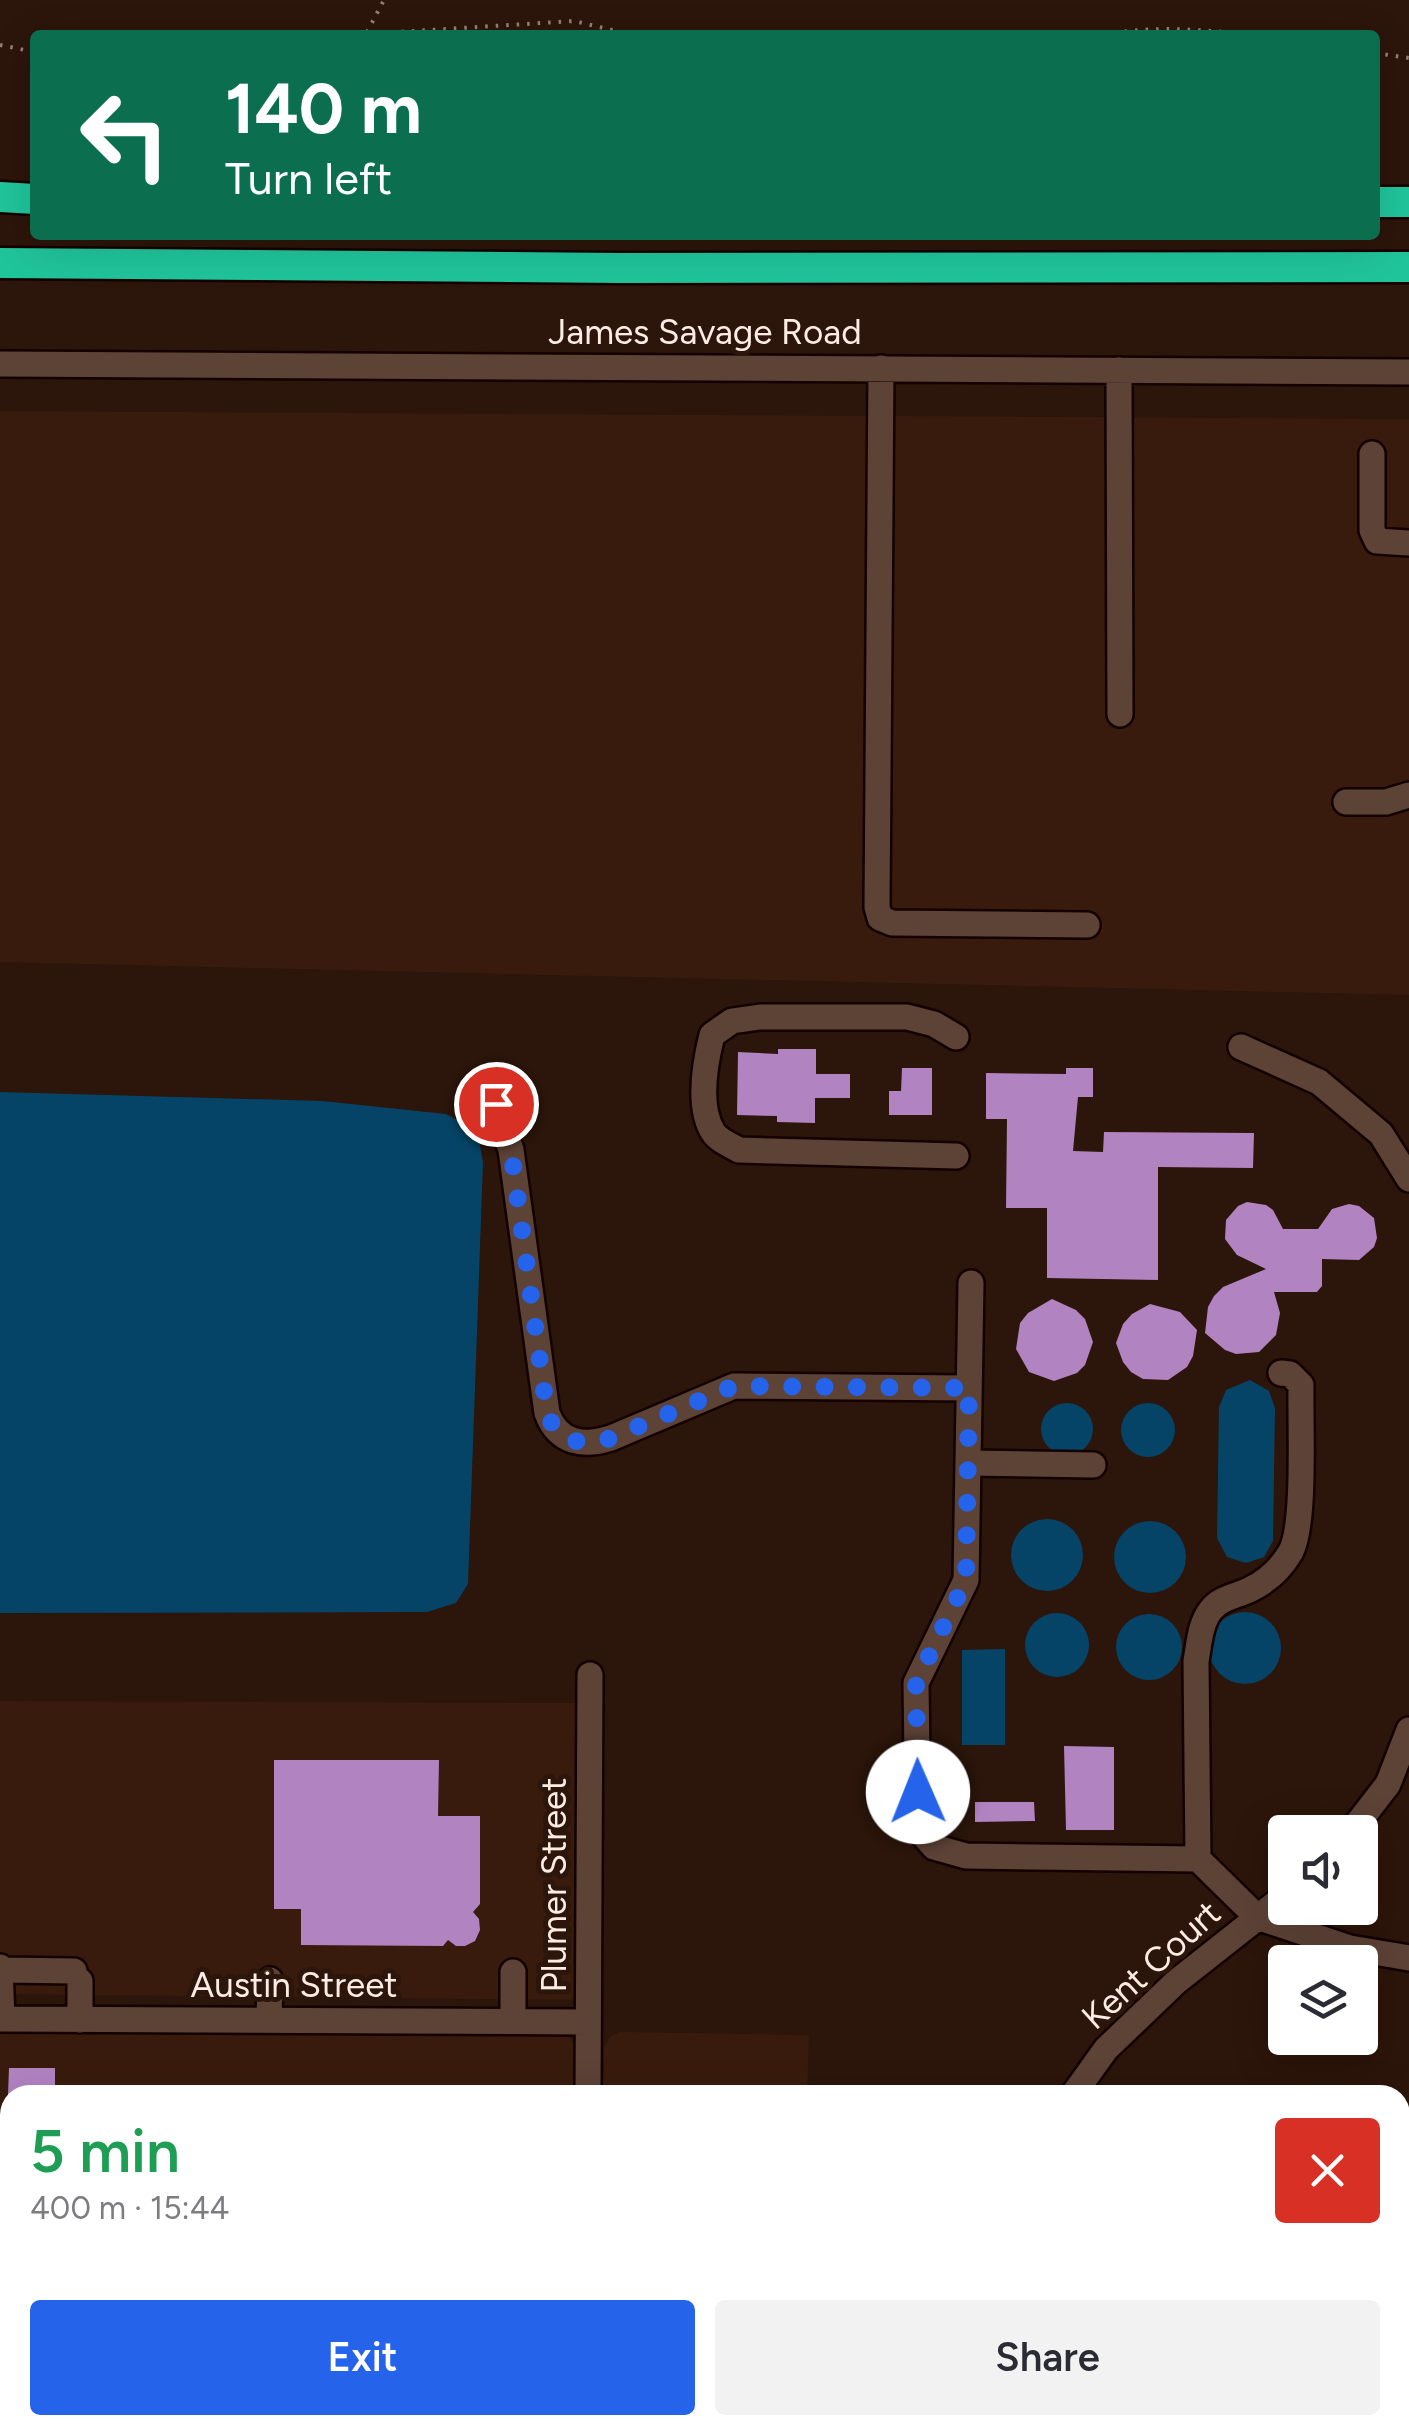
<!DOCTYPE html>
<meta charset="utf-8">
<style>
body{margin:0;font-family:Figtree,sans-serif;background:#f2f2f3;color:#2b2b33;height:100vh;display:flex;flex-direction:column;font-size:38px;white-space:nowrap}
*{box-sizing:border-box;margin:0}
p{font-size:32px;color:#7c7c81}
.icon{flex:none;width:55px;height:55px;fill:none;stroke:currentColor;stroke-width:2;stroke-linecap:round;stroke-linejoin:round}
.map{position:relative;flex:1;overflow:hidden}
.panel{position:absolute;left:0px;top:2085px;width:1410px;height:350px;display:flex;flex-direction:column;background:#fff;border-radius:30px 30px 0 0;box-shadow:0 10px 40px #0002}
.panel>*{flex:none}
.hud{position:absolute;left:30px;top:30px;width:1350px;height:210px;border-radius:10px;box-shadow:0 10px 40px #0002;background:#0b6e4f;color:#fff;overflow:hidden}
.buttons{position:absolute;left:1268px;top:1815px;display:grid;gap:20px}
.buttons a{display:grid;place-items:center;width:110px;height:110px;border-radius:10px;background:#fff;box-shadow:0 10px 40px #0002;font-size:50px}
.pin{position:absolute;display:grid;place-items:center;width:85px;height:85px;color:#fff;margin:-42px;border:5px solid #fff;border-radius:50%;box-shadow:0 2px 10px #0007}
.me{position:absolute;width:110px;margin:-55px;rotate:359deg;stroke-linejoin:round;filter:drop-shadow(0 0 8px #0008)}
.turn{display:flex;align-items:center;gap:35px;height:210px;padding:0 30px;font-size:45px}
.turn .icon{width:130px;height:130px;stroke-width:2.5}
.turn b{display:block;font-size:70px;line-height:85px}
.round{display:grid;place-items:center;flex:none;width:105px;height:105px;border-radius:10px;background:#f2f2f3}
.headline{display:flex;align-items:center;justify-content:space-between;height:170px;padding:0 30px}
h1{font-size:60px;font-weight:600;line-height:75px;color:#1e9e55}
.button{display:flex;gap:20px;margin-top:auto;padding:20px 30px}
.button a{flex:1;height:115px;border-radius:10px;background:#2563eb;color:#fff;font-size:40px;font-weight:600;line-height:115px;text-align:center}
.button a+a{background:#f2f2f3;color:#2b2b33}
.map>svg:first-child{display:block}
</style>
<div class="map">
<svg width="1409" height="2435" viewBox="0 0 1409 2435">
<rect width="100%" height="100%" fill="#2c150a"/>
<path fill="#381b0d" d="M0,411L1409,419V995L0,962Z
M0,1701L579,1703L576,1991L572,2000L0,1994Z
M0,2030L562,2032L571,2039L578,2051L577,2095H10V2325H0Z
M620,2032L809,2035L807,2095H603L604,2047L611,2036Z
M0,2383H10V2425H970V2435H0Z"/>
<path fill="#054466" d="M0,1092L322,1101L446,1114L477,1130L483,1162L468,1584L456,1603L427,1612L0,1613Z
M1250,1380L1269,1391L1275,1408L1273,1541L1264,1557L1246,1563L1227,1557L1217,1538L1219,1407L1226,1390Z
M1041 1429a26 26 0 1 1 52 0a26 26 0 1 1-52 0Z
M1121 1430a27 27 0 1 1 54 0a27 27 0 1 1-54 0Z
M1011 1555a36 36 0 1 1 72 0a36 36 0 1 1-72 0Z
M1114 1557a36 36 0 1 1 72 0a36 36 0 1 1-72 0Z
M1209 1648a36 36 0 1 1 72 0a36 36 0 1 1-72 0Z
M1025 1645a32 32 0 1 1 64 0a32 32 0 1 1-64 0Z
M1116 1647a33 33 0 1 1 66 0a33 33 0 1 1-66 0Z
M1005,1649V1745H962V1650Z"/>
<path fill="#b183c1" d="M778,1049H816V1074H850V1098H815V1123L777,1122V1116L737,1115L738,1052L778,1054Z
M902,1068H932V1115H889V1091H901Z
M1066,1068H1093V1097H1078L1073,1151L1103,1152L1104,1132L1254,1133L1253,1168L1158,1167V1280L1047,1278V1208H1006L1007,1119H986V1073L1066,1074Z
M1247,1202L1266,1205L1273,1210L1283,1229H1318L1332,1209L1349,1204L1359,1206L1374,1218L1377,1238L1374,1247L1359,1260L1322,1259V1286L1317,1292H1274L1280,1313L1276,1335L1259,1352L1236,1354L1225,1350L1205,1333L1208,1307L1214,1296L1223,1287L1266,1269L1237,1255L1225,1239L1226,1220L1238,1206Z
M1052,1299L1076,1310L1085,1319L1093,1342L1085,1365L1077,1373L1054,1381L1029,1372L1016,1349L1020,1323L1028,1313Z
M1150,1304L1180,1312L1197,1330L1193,1356L1187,1367L1168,1380L1143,1379L1131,1372L1123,1362L1116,1343L1123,1324L1132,1314Z
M1064,1746L1114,1747V1830H1066Z
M274,1760H439L438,1816H480V1904L473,1912L479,1919L480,1930L475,1941L465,1946H456L448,1940L443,1946L301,1945V1909H274Z
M975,1802H1034L1035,1821L975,1822Z
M9,2068H55V2095H8Z"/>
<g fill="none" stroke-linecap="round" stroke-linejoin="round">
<defs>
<path id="minor" d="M0,364L1409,372
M881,368L877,907L880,918L892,923L1087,925
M1119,370L1120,714
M1372,454V530L1377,541L1409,543
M1346,802H1386L1409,795
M956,1037L934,1024L907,1017H760L732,1021L712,1035C705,1063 697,1106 713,1132C718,1140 730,1145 739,1150L956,1156
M1241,1047L1319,1082L1381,1134L1409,1179
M496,1104L511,1150L547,1413C558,1443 583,1447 611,1438L734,1386L969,1388
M971,1283L966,1580L916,1683L918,1829L934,1847L966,1856L1198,1859L1257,1917L1350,1948L1409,1958
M968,1463L1093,1465
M1351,1832L1388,1784L1409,1730
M1198,1859L1196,1661C1199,1645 1200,1623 1211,1610C1221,1597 1238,1596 1251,1589C1267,1581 1281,1568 1290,1553C1306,1527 1300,1420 1301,1385L1290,1374L1281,1373
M0,1967L2,2019
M3,1970L74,1971
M513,1972V2021
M80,1981V2020
M0,2019L588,2022
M269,2020L270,1980
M588,2095L590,1675
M1073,2095L1106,2049L1176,1982L1285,1896
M755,2425V2435
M39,2435V2425
M336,2435V2425
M588,2435V2425
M686,2435V2425
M985,2435V2425
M1241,2435V2425"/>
<path id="major" d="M0,2344H10
M1400,2354H1409"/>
<path id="highway" d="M0,197L35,199
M1375,202H1409
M0,263L621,268L1409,267"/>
</defs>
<use href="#minor" stroke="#130200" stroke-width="30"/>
<use href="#major" stroke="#130200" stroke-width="35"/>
<use href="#highway" stroke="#130200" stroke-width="35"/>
<path stroke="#948077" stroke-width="4" stroke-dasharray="2.5 8" stroke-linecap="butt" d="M367,32L384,0
M349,35L574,21L633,35
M1104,35C1155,24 1209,31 1260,35
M0,45L35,52
M1375,53L1409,58"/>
<use href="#minor" stroke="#5d4236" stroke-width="25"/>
<use href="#major" stroke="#389073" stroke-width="30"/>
<use href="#highway" stroke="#20c49b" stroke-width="30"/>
</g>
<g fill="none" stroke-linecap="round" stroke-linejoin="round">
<path stroke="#2563eb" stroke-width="18" stroke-dasharray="0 32.4" d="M496,1104L511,1150L547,1413C558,1443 583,1447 611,1438L734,1386L969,1388L966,1580L916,1683L918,1792"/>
</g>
<g text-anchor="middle" stroke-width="10" stroke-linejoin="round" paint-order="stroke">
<g font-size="35" fill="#fdece4" stroke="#2c150a">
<text x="705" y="344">James Savage Road</text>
<text transform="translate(554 1885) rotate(-90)" y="12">Plumer Street</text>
<text transform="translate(1151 1965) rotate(-42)" y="12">Kent Court</text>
<text x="294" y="1997">Austin Street</text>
</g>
</g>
</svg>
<div class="buttons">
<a><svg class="icon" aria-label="sound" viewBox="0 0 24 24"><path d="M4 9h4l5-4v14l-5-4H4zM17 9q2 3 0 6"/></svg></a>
<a><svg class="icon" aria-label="layers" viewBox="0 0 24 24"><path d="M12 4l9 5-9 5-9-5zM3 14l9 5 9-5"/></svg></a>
</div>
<div class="pin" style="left:496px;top:1104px;background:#d93025"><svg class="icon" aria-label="arrive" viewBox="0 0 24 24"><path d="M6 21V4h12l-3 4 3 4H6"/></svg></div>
<svg class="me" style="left:918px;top:1792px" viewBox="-20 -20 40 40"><circle r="19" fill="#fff"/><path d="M0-13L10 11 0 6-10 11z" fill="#2563eb"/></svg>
<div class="hud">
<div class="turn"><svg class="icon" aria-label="left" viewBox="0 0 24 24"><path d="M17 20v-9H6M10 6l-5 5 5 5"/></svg><div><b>140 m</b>Turn left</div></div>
</div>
<section class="panel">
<div class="headline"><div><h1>5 min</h1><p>400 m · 15:44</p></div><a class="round" style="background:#d93025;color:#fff"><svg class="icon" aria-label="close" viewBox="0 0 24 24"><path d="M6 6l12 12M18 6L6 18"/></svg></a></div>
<div class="button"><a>Exit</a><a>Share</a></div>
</section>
</div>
